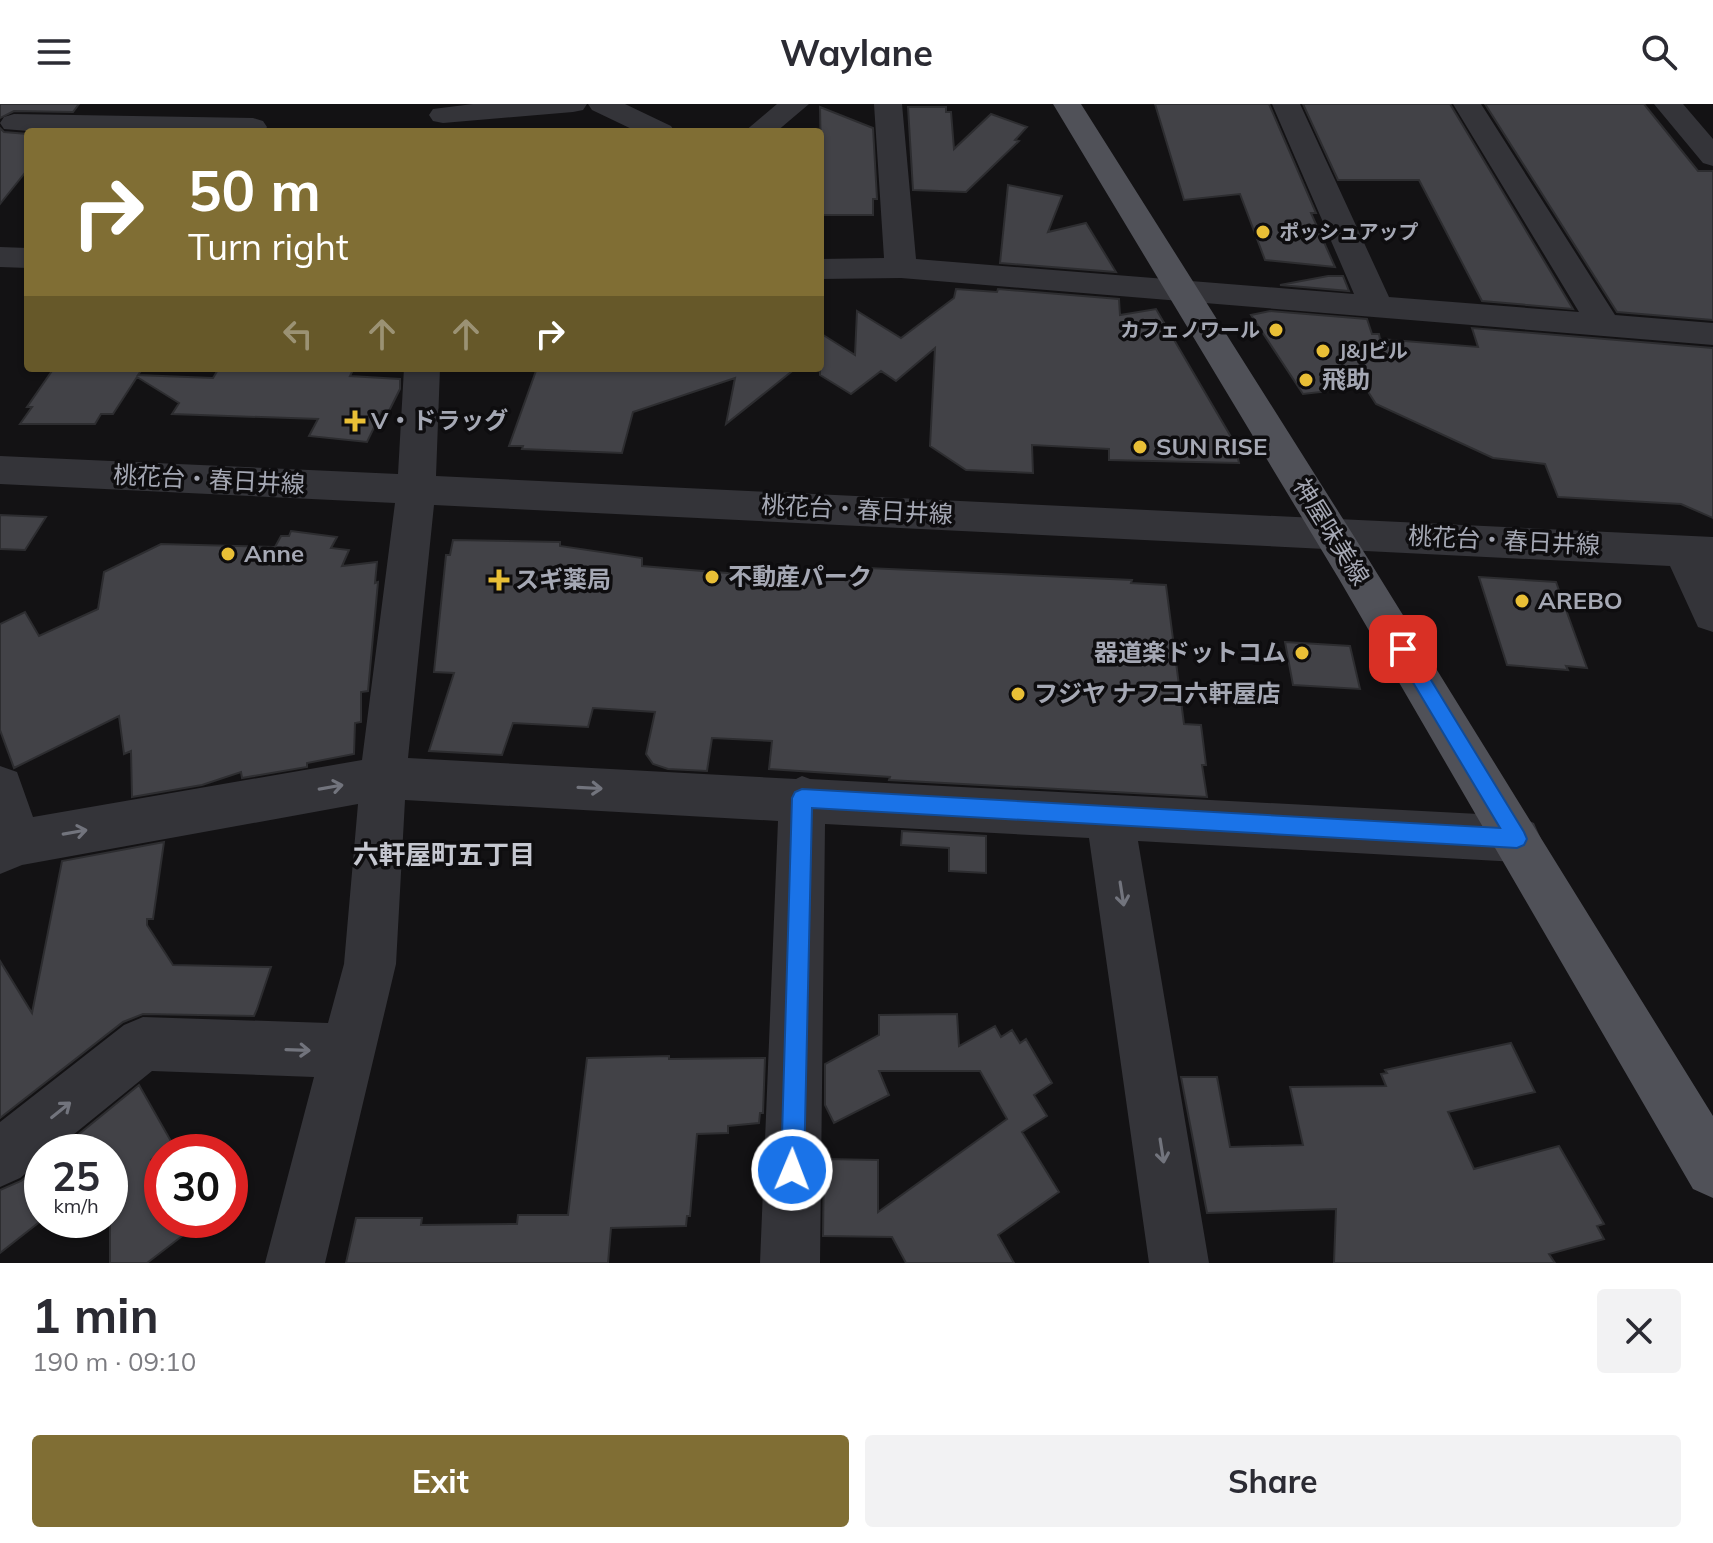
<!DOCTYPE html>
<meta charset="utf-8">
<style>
body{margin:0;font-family:Mulish,"Noto Sans JP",sans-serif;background:#f2f2f3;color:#2b2b33;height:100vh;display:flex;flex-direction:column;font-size:30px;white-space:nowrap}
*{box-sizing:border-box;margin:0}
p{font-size:26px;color:#7c7c81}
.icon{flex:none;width:44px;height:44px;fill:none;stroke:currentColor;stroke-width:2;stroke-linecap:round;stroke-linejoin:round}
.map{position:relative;height:1159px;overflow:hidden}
.details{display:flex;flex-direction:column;background:#fff;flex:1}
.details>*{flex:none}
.hud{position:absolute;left:24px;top:24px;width:800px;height:244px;border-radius:8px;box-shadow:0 2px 6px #0004;background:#806e34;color:#fff;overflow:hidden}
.speed{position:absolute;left:24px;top:1030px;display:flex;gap:16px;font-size:40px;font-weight:700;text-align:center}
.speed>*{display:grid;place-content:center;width:104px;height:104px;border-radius:50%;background:#fff;box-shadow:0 2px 6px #0004;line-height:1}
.speed small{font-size:20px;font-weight:400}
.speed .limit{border:12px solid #d22;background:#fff;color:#111}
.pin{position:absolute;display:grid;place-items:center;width:68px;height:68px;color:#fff;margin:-34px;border-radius:16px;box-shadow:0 4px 12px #0006}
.me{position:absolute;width:88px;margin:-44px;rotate:1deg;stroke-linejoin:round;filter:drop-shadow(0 0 6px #0008)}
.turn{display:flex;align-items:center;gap:28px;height:168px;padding:0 32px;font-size:36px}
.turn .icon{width:104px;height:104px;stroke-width:2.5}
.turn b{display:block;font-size:56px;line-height:68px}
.lanes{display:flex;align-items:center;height:76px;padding:0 32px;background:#0003;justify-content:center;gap:40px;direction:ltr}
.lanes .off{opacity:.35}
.round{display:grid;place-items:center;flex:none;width:84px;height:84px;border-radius:8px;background:#f2f2f3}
.headline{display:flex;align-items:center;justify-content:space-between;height:136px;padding:0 32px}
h1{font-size:48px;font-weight:700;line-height:60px}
.primary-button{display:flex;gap:16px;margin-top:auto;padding:16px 32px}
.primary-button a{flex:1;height:92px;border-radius:8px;background:#806e34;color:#fff;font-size:32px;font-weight:700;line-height:92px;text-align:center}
.primary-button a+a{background:#f2f2f3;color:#2b2b33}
header{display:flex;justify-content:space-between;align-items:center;height:104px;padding:0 32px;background:#fff;font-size:36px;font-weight:700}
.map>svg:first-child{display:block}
</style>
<header><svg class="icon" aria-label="menu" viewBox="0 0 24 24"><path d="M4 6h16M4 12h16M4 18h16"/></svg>Waylane<svg class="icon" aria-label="search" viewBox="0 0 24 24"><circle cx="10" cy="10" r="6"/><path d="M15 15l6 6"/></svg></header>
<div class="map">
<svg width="1713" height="1159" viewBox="0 0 1713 1159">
<rect width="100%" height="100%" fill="#131214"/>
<path fill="#424247" stroke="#2d2d30" stroke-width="2" d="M0,0H79L73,8L14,7L0,14Z
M1155,0H1269L1316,109H1311L1335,163L1265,156L1240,90L1184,96Z
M1303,0H1450L1573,205L1482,197L1419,76H1338Z
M1485,0H1644L1698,67H1713V216L1617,208Z
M820,3L873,24L877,95H873V111H822Z
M908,3H946V8H951L954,45L991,10L1027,23L1015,36L1019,37L966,88L913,86Z
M0,24L4,28L28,30V65L0,100Z
M1008,81L1062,92L1048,128L1086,119L1116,168L1000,159Z
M1328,172H1343L1349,187L1280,181Z
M956,185L997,188L998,185L1119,195L1120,211L1156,205L1234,338L1239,359L1109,356V345L1032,341L1033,369L966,366L930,342L935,244L896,277L881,267L851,290L820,271V229L855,251L857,207L901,234L954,194Z
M1270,207L1367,215L1372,230H1379L1380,235L1478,243L1472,224L1713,244V414L1681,400L1558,393L1545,360L1493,354L1376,300L1365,283L1303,290L1251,211Z
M54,264H143L138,271L213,274L219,264H354L350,272L400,275V285L389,307H382L367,338L309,332L318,315L172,310L179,299L137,273L113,310H101L95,320H20L32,303H27Z
M537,264H796L726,320L735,274L633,308L622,349L522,345L523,342H509Z
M0,411L46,413L25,446L0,445Z
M291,427L337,433L331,444L349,446L342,462L377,458L375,479L378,478L369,576L368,587L361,588V618L355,619L354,650L307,659V663L242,674L241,668L202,681L132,693L131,647L124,650L119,612L14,664L0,626V520L25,508L39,532L98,505L104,468L161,440L275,443L281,432H289Z
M453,436L560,438V442L642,454V462L811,476L812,472L868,474V464L1132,476L1131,479L1166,481L1184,620L1201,621L1206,661H1202L1207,693L889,676L890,673L769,665L772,637L712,634L707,667L668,665L653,660L646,650L655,608L593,604L588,623L513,619L502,651L429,647L454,569L434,568L446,451H450Z
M1479,473L1556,478L1587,564L1566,562L1568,566L1507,561Z
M1285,538L1350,542L1360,585L1293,581Z
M902,727L986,732V769L949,767V744L901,741Z
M164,738L153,815H147V821L173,861L271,863L257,905L254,912L143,910L123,918L0,1014V857L32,909L62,757Z
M957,910L959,942L995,922L1001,933L1012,926L1020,939L1026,935L1052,979L1034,991L1047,1012L1022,1028L1059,1088L998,1131L1014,1159H906L892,1133L823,1132L824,1055L878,1056V1108L1007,1015L980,967H879L889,991L834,1019L825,1001V960L879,931V911Z
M1511,939L1535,988L1448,1008L1474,1065L1559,1042L1604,1120L1597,1122L1604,1135L1549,1150L1555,1159H1334L1336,1105L1207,1109L1181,973H1217L1230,1043L1303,1041L1290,983L1386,982L1381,970L1387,969L1385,966Z
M669,952V955L765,954L763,1009H760L759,1019L728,1022V1029L697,1030L690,1112H687L686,1122L611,1124L608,1159H346L356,1114H422L421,1121L517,1120L518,1111H568L587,954Z
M139,981L172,1039L151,1056L162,1080V1116H203L147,1159H110V1048H57Z
M42,1060V1116L0,1149V1086L21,1077Z"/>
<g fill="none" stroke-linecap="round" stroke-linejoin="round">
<path fill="#343439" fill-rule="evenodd" d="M473,0H587L583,6L573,8L443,19L433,17L429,11L433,5Z
M588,0H625L671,22L675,28H638L592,6Z
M777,0H809L776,28H744Z
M874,0H902L916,155L1354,190L1272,0H1300L1389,193L1579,208L1453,0H1481L1615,211L1713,219V241L901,174L820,175V155L884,154Z
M1654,0H1683L1713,35V62L1703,59Z
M14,10L253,14L263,17L267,23L264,28H40L4,25L0,19L4,13Z
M0,143L28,144V164L0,163Z
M404,264H440L436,372L1713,433V528L1698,523L1670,462L434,401L408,654L796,675L802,672L810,675L1517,712L1534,719L1541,735L1534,751L1517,758L1138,737L1209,1159H1149L1089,734L825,720L820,1159H760L778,717L405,696L396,860L325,1159H265L314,973L152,967L52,1048H42V1056L20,1074L0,1083V1018L124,921L143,913L328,919L344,860L358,700L22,761L0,770V662L17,668L33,713L362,656L395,399L0,380V352L398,370Z"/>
<path fill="#505158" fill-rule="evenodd" d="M1053,0H1081L1367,453L1713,1012V1094L1693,1085L1339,475Z"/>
</g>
<defs><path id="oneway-shaft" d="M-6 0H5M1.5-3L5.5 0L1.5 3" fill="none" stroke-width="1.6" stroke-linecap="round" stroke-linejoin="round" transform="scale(2)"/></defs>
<g stroke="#72747d">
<use href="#oneway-shaft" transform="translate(331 683) rotate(-10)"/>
<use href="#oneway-shaft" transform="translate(590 684) rotate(3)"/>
<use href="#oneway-shaft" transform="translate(75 728) rotate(-10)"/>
<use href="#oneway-shaft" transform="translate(1122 790) rotate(81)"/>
<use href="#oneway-shaft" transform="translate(298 946) rotate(2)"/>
<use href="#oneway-shaft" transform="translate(61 1006) rotate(-39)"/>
<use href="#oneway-shaft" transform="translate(1162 1047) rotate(81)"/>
</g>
<path fill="#1a73e8" stroke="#114b97" stroke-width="2" d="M1403,538L1409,540L1524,728L1527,735L1524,741L1517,744L812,704L804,1066L801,1074L792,1078L784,1074L781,1066L792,694L795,688L802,685L1500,724L1396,550L1394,545L1396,540Z"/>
<g fill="#e9bf36" stroke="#0e0d0f" stroke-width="3">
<circle cx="1263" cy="128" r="8"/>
<circle cx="1276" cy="226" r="8"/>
<circle cx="1323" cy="247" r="8"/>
<circle cx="1306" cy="276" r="8"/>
<path d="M351 305h8v8h8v8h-8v8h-8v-8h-8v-8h8z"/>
<circle cx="1140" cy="343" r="8"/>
<circle cx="228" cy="450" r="8"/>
<circle cx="712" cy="473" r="8"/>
<path d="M495 464h8v8h8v8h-8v8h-8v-8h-8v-8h8z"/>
<circle cx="1522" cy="497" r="8"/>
<circle cx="1302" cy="549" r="8"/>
<circle cx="1018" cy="590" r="8"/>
</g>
<g text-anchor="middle" stroke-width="7" stroke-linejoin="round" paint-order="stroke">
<g font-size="20" font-weight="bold" fill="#a5a8b4" stroke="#0e0d0f" text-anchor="start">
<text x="1279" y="135">ポッシュアップ</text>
<text x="1260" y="233" text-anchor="end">カフェノワール</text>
<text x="1339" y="254">J&amp;Jビル</text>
</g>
<g font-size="24" font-weight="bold" fill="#a5a8b4" stroke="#0e0d0f" text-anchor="start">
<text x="1322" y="284">飛助</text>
<text x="371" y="325">V・ドラッグ</text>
<text x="1156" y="351">SUN RISE</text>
<text x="244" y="458">Anne</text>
<text x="728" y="481">不動産パーク</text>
<text x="515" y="484">スギ薬局</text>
<text x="1538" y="505">AREBO</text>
<text x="1286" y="557" text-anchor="end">器道楽ドットコム</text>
<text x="1034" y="598">フジヤ ナフコ六軒屋店</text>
</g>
<g font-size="24" fill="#a5a8b4" stroke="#0e0d0f">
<text transform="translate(209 376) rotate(3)" y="8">桃花台・春日井線</text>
<text transform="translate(857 406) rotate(3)" y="8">桃花台・春日井線</text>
<text transform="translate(1331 428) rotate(58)" y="8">神屋味美線</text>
<text transform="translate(1504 437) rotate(3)" y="8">桃花台・春日井線</text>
</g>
<g font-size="26" font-weight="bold" fill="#c5c7d0" stroke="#0e0d0f">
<text x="444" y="760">六軒屋町五丁目</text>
</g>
</g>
</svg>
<div class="speed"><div>25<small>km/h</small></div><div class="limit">30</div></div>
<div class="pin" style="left:1403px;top:545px;background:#d93025"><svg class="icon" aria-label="arrive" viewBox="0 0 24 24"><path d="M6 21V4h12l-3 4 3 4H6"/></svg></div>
<svg class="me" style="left:792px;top:1066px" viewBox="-20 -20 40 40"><circle r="17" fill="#1a73e8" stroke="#fff" stroke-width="3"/><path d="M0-11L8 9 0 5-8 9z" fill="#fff"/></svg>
<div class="hud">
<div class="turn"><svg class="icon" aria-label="right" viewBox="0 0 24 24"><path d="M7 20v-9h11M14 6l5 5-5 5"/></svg><div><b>50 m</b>Turn right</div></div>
<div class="lanes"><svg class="icon off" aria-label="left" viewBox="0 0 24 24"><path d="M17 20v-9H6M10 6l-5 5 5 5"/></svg><svg class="icon off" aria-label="ahead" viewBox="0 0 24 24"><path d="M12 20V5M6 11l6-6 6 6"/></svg><svg class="icon off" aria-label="ahead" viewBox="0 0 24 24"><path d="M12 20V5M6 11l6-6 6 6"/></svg><svg class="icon" aria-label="right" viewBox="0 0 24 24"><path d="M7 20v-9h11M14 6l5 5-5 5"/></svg></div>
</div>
</div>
<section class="details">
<div class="headline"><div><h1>1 min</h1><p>190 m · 09:10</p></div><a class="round"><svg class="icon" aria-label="close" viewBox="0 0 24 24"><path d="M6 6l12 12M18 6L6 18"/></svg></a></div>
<div class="primary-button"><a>Exit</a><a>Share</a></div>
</section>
